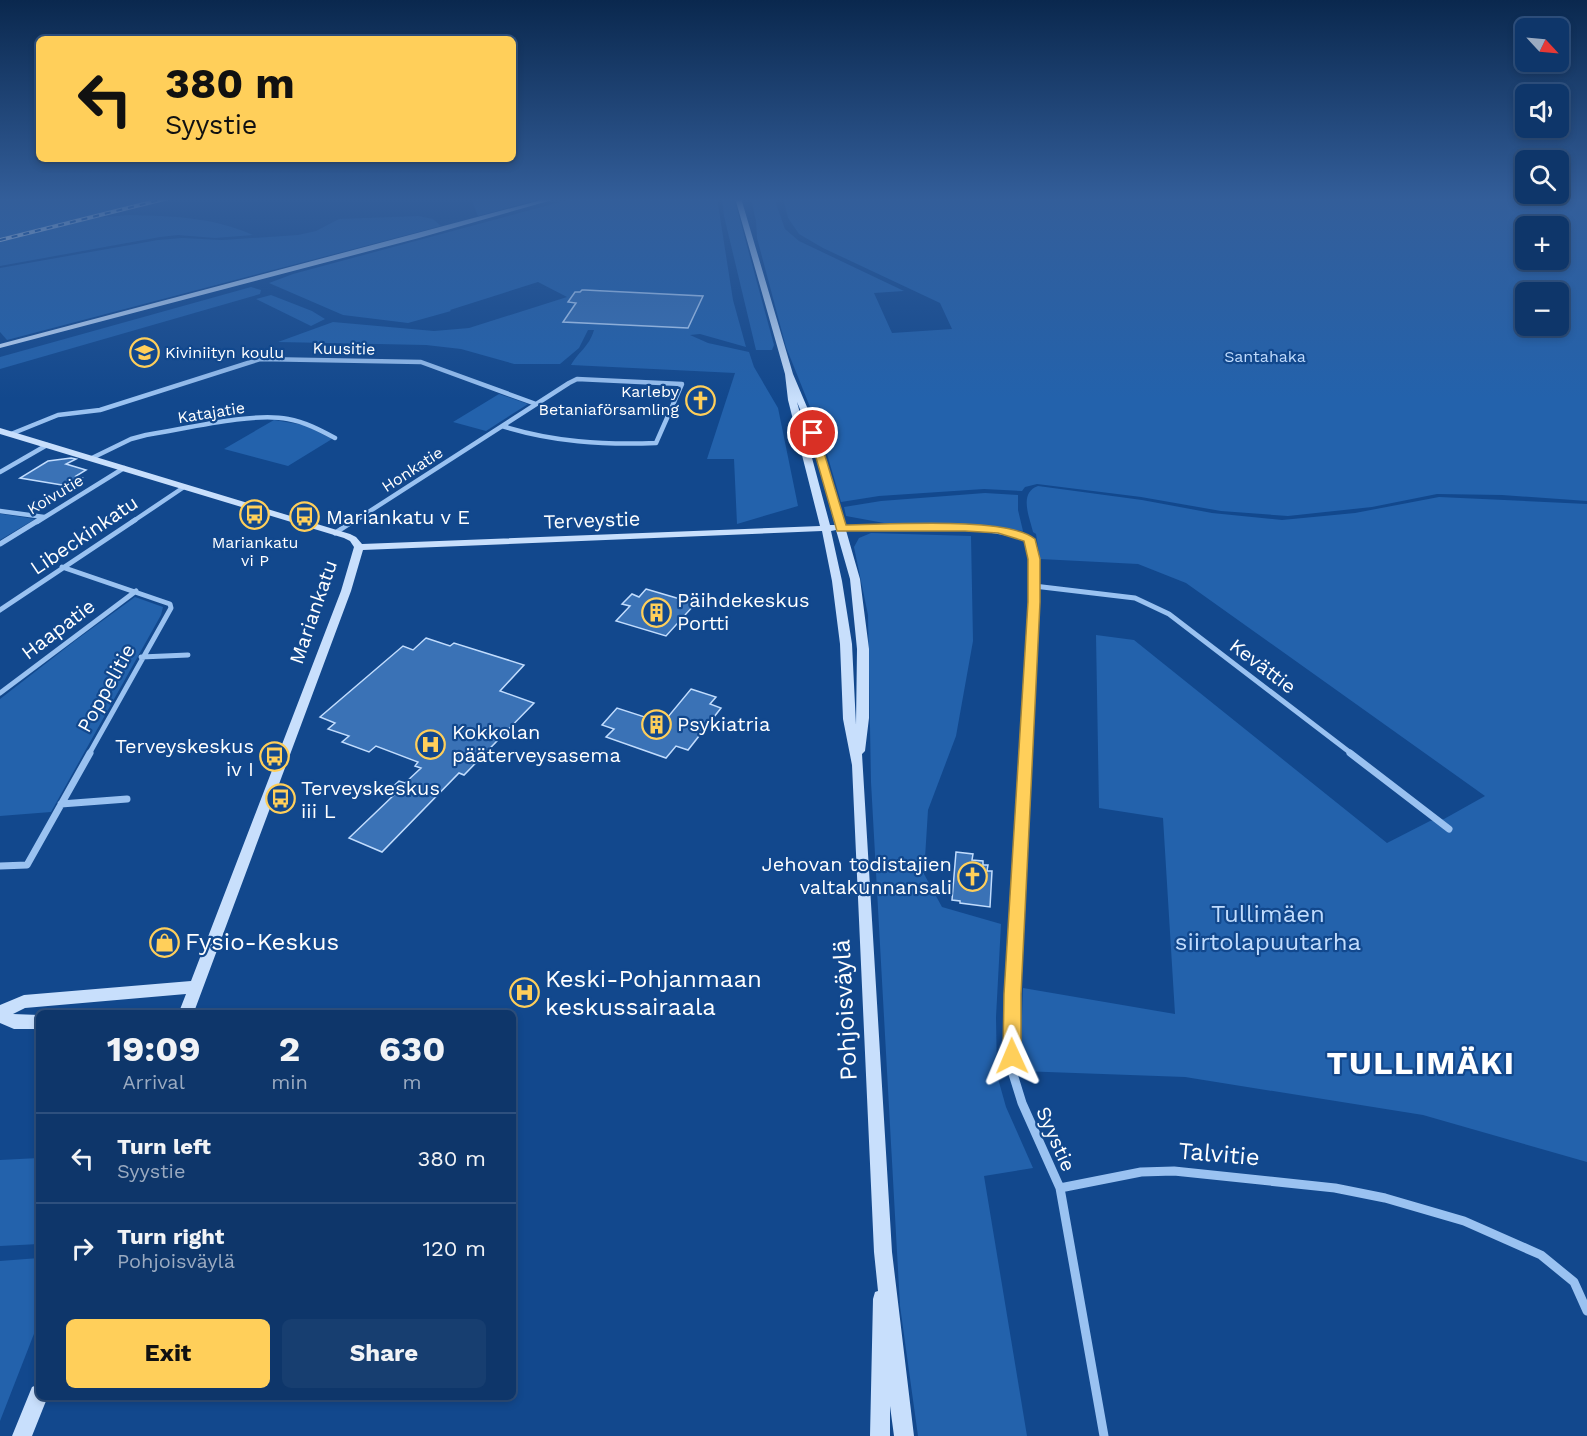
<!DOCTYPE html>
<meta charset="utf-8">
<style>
body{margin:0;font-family:"Work Sans",sans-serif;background:#173e70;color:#f1f3f6;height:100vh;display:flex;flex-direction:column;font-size:22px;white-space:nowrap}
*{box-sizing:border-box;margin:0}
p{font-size:20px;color:#9babc1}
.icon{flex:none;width:33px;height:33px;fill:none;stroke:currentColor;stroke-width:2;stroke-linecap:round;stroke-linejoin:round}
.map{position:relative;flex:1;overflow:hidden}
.side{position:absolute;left:36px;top:1010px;width:480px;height:390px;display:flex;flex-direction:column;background:#0e366a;border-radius:9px;box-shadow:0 3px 9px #0003,0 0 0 2px #2e507e}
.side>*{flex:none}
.banner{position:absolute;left:36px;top:36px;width:480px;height:126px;border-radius:9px;box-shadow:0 3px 9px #0003,0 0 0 2px #2e507e;background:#ffcf5a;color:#111;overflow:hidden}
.needle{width:39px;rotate:116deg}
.controls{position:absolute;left:1515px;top:18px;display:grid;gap:12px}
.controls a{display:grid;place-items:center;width:54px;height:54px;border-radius:9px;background:#0e366a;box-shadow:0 3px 9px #0003,0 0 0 2px #2e507e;font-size:30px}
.pin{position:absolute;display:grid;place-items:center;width:51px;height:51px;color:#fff;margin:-26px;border:3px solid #fff;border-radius:50%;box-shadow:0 2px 6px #0007}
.me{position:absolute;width:66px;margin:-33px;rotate:359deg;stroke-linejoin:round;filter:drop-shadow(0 0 4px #0008)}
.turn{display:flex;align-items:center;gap:21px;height:126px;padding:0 30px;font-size:27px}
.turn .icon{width:78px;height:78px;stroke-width:2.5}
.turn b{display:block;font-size:42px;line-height:51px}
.eta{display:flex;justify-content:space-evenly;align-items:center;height:102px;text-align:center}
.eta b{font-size:36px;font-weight:700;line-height:42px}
.action{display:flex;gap:12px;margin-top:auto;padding:12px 30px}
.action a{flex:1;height:69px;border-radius:9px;background:#ffcf5a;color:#111;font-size:24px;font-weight:700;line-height:69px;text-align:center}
.action a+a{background:#173e70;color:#f1f3f6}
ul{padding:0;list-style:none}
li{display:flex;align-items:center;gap:18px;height:90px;padding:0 30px;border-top:2px solid #2e507e}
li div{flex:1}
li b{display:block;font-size:22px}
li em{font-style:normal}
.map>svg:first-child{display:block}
</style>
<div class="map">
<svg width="1587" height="1436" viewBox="0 0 1587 1436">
<rect width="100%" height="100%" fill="#12488d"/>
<path fill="#2362ac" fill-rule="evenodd" d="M0,198H163L0,238Z
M471,198H544L478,216Z
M575,198H717L733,300L746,347L700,334L690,335L708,343L749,352L754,367L778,408L798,506L737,524L734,459H707L735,373L571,365C579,351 589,347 594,330H588L579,348L560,364H514L461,349L426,345L278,342L333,322L434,331L469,328L567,297L538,282L450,310L451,311L408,323L343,315L269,283L293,274Z
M722,198H734L774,345L772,350H756L724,216Z
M751,198H774L785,229L799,241L904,291L874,293L892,333L952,329L940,303L823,248L799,234L788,218L783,198H1587V501L1502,495L1437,494L1372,507L1288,516L1221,511L1141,497L1037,484L1025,487L1022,491L984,489L879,496L841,502L822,437L786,347L757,238L756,221ZM1526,226H1558V260H1526ZM1526,292H1558V326H1526Z
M129,215C173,216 212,217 253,235L215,238L178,235L160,237L0,266V241L94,218Z
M419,216L433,219L441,226L7,340L0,332V268L158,240L182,238L222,240L298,235L316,231L339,219Z
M251,287L261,290L260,294L0,369V357Z
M271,295L312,311L325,319L311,326L256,299Z
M499,394L528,404L486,431L453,422Z
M274,420L304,425L332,439L288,466L224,449Z
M1038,486L1142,500L1212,513L1282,520L1355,513L1439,497L1587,504V1162L1423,1115L1185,1077L1020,1071L1023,988L1175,1014L1163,818L1099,808L1096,635L1134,640L1387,843L1430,821L1444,819L1485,796L1186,583L1138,564L1040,559L1036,534L1033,532C1030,518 1018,493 1038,486Z
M985,493L1018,495V510L1023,531L964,524L884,523L846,516L844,507L881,501Z
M0,514H2L35,519L0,540Z
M871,533L971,536L973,641L956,736L928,810L924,874L942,907L1001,924L996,1017L997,1075L1006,1107L1033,1168L984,1176L1027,1436H918L900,1306L871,782L868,615L854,547L859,538Z
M135,597L163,607L161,615L51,812L0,816V699L76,640Z
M39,1158V1244L0,1246V1160Z
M39,1258V1321L0,1421V1261Z"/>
<path fill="#3a72b6" stroke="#c1dcfd" stroke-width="1.5" d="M582,290H585L703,296L688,328L563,322L576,303L568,302L575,292H580Z
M71,458L76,459L66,464L86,470L76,476L82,478L68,486L20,478L48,461Z
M646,589L680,599L696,603L666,636L616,621L630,606L622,604L632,594L639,597Z
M426,638L450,646L454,643L524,665L500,691L534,703L464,775L459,773L382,852L349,838L395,794L388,791L399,781L405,783L421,768L415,766L418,762L376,746L369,752L342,742L349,736L328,729L335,723L320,717L403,646L413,650Z
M691,689L716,697L710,704L721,708L688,750L676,746L666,758L606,737L614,729L602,725L617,708L663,723Z
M956,852L973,854L972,860L983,861V865H988L987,871H992L990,907L960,903V901L952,900Z"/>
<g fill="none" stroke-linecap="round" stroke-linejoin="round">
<path stroke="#9ac2f1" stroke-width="4.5" d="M11,434L58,415L100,410L260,359L421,362L536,404
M92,458L131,439L146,435C185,429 251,412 288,419C305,422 320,430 335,438
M0,472L47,445
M0,511L44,517
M37,522L124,468
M132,522L184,487
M353,522L569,383L577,379L682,384L656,443C603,445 553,442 502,426"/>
<path stroke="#9ac2f1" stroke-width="5" d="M841,528C904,527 968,520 1029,539L1034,559V586L1025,754
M335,533L355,520
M0,544L39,520
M62,567L170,604L171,608L89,754
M1034,586L1135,598L1169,614L1352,754
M0,610L135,520
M141,657L188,655
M0,693L136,591"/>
<path stroke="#9ac2f1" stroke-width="7" d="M1350,753L1449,829
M61,804L127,799
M0,866L27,865L90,753
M1013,1053L1012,994L1025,753"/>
<path stroke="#9ac2f1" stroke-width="9" d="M1013,1052V1074L1022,1103L1060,1188L1104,1436
M1060,1188L1141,1172L1174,1171L1335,1188L1385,1198L1464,1221L1541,1255L1574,1282L1587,1311"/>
<path fill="#c8dffc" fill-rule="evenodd" d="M549,198H559L419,238L0,348V344Z
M735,198H741L793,374L818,433L860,579L869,649V718L865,751L862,754L892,1252L914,1436H894L890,1406V1436H870L873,1299L875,1292L878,1291L874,1252L852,765L843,719L840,644L832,581L822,531L363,550L351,591L194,1012H179L186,994L25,1008L13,1014L39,1015V1029H14L0,1023V1005L24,995L191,981L341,591L354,547L350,541L344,538L0,434V428L350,534L356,537L362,544L820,526L788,400L785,374ZM797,402L810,433L835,525H830ZM836,530L850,579L857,649L856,725L852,644L842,581L831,531Z
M39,1384V1396H48L32,1436H12L32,1387Z"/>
<defs>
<path id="rail" d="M0,240L168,198"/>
</defs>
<use href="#rail" stroke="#fff" stroke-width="4"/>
<use href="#rail" stroke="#12488d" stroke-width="2" stroke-dasharray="6" stroke-linecap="butt"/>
</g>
<linearGradient id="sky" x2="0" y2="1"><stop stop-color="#0a284e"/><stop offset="0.5" stop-color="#335e9a"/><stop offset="1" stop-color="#335e9a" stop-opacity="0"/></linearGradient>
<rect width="1587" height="399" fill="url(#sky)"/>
<path fill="#ffcf5a" stroke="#a6873a" stroke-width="1.5" d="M813,430L818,433L846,525C884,525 1008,516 1035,539L1040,559V602L1021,994V1056L1018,1061L1012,1064L1006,1061L1003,1056L1004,994L1028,602V559L1024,541L998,533L965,531H837L809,433Z"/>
<defs>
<symbol id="school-ring" viewBox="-11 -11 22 22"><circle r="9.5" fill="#12488d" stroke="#ffcf5a" stroke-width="1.5"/><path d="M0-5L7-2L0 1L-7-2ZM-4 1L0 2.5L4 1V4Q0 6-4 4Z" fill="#ffcf5a"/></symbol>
<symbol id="church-ring" viewBox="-11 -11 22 22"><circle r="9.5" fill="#12488d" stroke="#ffcf5a" stroke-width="1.5"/><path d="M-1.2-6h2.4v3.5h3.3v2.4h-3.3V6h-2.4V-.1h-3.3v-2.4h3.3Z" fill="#ffcf5a"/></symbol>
<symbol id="bus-ring" viewBox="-11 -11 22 22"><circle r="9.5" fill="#12488d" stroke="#ffcf5a" stroke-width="1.5"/><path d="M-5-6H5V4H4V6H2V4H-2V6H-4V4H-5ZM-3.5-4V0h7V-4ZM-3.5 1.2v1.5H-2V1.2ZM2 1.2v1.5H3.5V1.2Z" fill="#ffcf5a"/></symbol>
<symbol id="building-ring" viewBox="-11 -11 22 22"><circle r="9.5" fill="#12488d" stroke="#ffcf5a" stroke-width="1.5"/><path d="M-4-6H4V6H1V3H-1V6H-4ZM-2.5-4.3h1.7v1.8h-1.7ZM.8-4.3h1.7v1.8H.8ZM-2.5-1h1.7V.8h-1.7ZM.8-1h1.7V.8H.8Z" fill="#ffcf5a"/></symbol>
<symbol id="hospital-ring" viewBox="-11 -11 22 22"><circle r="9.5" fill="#12488d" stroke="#ffcf5a" stroke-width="1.5"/><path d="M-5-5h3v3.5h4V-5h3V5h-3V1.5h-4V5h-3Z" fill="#ffcf5a"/></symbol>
<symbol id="shop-ring" viewBox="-11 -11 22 22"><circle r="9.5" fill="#12488d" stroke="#ffcf5a" stroke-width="1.5"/><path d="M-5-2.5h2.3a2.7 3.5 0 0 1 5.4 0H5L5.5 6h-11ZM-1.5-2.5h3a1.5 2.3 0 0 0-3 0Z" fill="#ffcf5a"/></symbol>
</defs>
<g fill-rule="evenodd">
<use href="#school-ring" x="128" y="336" width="33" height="33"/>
<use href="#church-ring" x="684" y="384" width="33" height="33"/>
<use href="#bus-ring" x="238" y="498" width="33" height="33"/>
<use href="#bus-ring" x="288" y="500" width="33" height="33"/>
<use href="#building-ring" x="640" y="596" width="33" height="33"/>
<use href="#building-ring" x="640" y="708" width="33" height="33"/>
<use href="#hospital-ring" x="414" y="728" width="33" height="33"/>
<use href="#bus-ring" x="258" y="740" width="33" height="33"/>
<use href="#bus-ring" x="264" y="782" width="33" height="33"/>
<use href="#church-ring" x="956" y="860" width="33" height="33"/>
<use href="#shop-ring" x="148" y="926" width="33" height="33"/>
<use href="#hospital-ring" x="508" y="976" width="33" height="33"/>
</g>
<g text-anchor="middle" stroke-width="4.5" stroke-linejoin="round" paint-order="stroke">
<g font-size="16" fill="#fff" stroke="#12488d">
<text transform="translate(344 348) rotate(1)" y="6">Kuusitie</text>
<text transform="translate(211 412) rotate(-9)" y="6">Katajatie</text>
<text transform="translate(412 469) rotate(-33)" y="6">Honkatie</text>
<text transform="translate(55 494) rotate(-31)" y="6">Koivutie</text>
</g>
<g font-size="16" fill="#fff" stroke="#12488d" text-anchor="start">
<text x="165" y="358">Kiviniityn koulu</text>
<text x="679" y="397" text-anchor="end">Karleby<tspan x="679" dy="18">Betaniaförsamling</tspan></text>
<text x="255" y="548" text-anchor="middle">Mariankatu<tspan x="255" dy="18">vi P</tspan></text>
</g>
<g font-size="16" fill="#c1dcfd" stroke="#12488d">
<text x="1265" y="362">Santahaka</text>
</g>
<g font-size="20" fill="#fff" stroke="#12488d" text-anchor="start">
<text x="326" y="524">Mariankatu v E</text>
<text x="677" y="607">Päihdekeskus<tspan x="677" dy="23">Portti</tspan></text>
<text x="677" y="731">Psykiatria</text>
<text x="452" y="739">Kokkolan<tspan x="452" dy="23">pääterveysasema</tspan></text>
<text x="254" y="753" text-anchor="end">Terveyskeskus<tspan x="254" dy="23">iv I</tspan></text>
<text x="301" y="795">Terveyskeskus<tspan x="301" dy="23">iii L</tspan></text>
<text x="952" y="871" text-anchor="end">Jehovan todistajien<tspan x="952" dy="23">valtakunnansali</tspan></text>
</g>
<g font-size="20" fill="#fff" stroke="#12488d">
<text transform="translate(592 520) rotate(-2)" y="7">Terveystie</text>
<text transform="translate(84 535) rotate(-34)" y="7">Libeckinkatu</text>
<text transform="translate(313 612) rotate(-71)" y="7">Mariankatu</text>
<text transform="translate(58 629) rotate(-37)" y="7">Haapatie</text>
<text transform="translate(1263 666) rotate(37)" y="7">Kevättie</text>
<text transform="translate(106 688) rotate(-61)" y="7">Poppelitie</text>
<text transform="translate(1056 1139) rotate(66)" y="7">Syystie</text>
</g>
<g font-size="24" fill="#c1dcfd" stroke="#12488d">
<text x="1268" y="922">Tullimäen<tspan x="1268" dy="28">siirtolapuutarha</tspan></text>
</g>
<g font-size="24" fill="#fff" stroke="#12488d" text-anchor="start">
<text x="185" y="950">Fysio-Keskus</text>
<text x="545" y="987">Keski-Pohjanmaan<tspan x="545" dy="28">keskussairaala</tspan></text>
</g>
<g font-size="24" fill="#fff" stroke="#12488d">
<text transform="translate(845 1010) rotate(-93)" y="8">Pohjoisväylä</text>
<text transform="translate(1219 1154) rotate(5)" y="8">Talvitie</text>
</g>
<g font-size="32" font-weight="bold" letter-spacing="1.5" fill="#fff" stroke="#12488d">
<text x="1421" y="1074">TULLIMÄKI</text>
</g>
</g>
</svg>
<div class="controls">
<a><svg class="needle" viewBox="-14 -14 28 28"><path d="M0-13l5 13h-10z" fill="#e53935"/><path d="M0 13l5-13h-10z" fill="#9babc1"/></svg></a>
<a><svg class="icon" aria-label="sound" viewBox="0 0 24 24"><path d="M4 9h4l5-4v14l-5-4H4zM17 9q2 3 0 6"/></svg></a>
<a><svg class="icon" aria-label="search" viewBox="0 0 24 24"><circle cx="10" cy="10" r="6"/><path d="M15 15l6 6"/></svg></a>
<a>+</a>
<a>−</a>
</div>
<div class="pin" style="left:813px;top:433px;background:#d93025"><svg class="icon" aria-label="arrive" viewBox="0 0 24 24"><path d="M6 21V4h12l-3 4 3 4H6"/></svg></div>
<svg class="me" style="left:1012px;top:1056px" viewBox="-20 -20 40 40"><path d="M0-17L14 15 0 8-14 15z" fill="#ffcf5a" stroke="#fff" stroke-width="4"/></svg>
<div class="banner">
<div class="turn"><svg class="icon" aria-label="left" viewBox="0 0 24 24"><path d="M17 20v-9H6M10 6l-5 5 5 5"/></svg><div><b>380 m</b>Syystie</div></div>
</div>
<section class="side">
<div class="eta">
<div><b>19:09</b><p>Arrival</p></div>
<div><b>2</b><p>min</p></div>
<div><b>630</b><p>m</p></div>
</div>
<ul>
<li><svg class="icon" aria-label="left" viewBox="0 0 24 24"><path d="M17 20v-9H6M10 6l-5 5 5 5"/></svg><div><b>Turn left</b><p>Syystie</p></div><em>380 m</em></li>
<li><svg class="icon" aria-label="right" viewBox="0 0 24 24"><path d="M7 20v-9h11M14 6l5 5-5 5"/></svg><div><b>Turn right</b><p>Pohjoisväylä</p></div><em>120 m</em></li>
</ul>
<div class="action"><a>Exit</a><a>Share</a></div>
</section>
</div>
